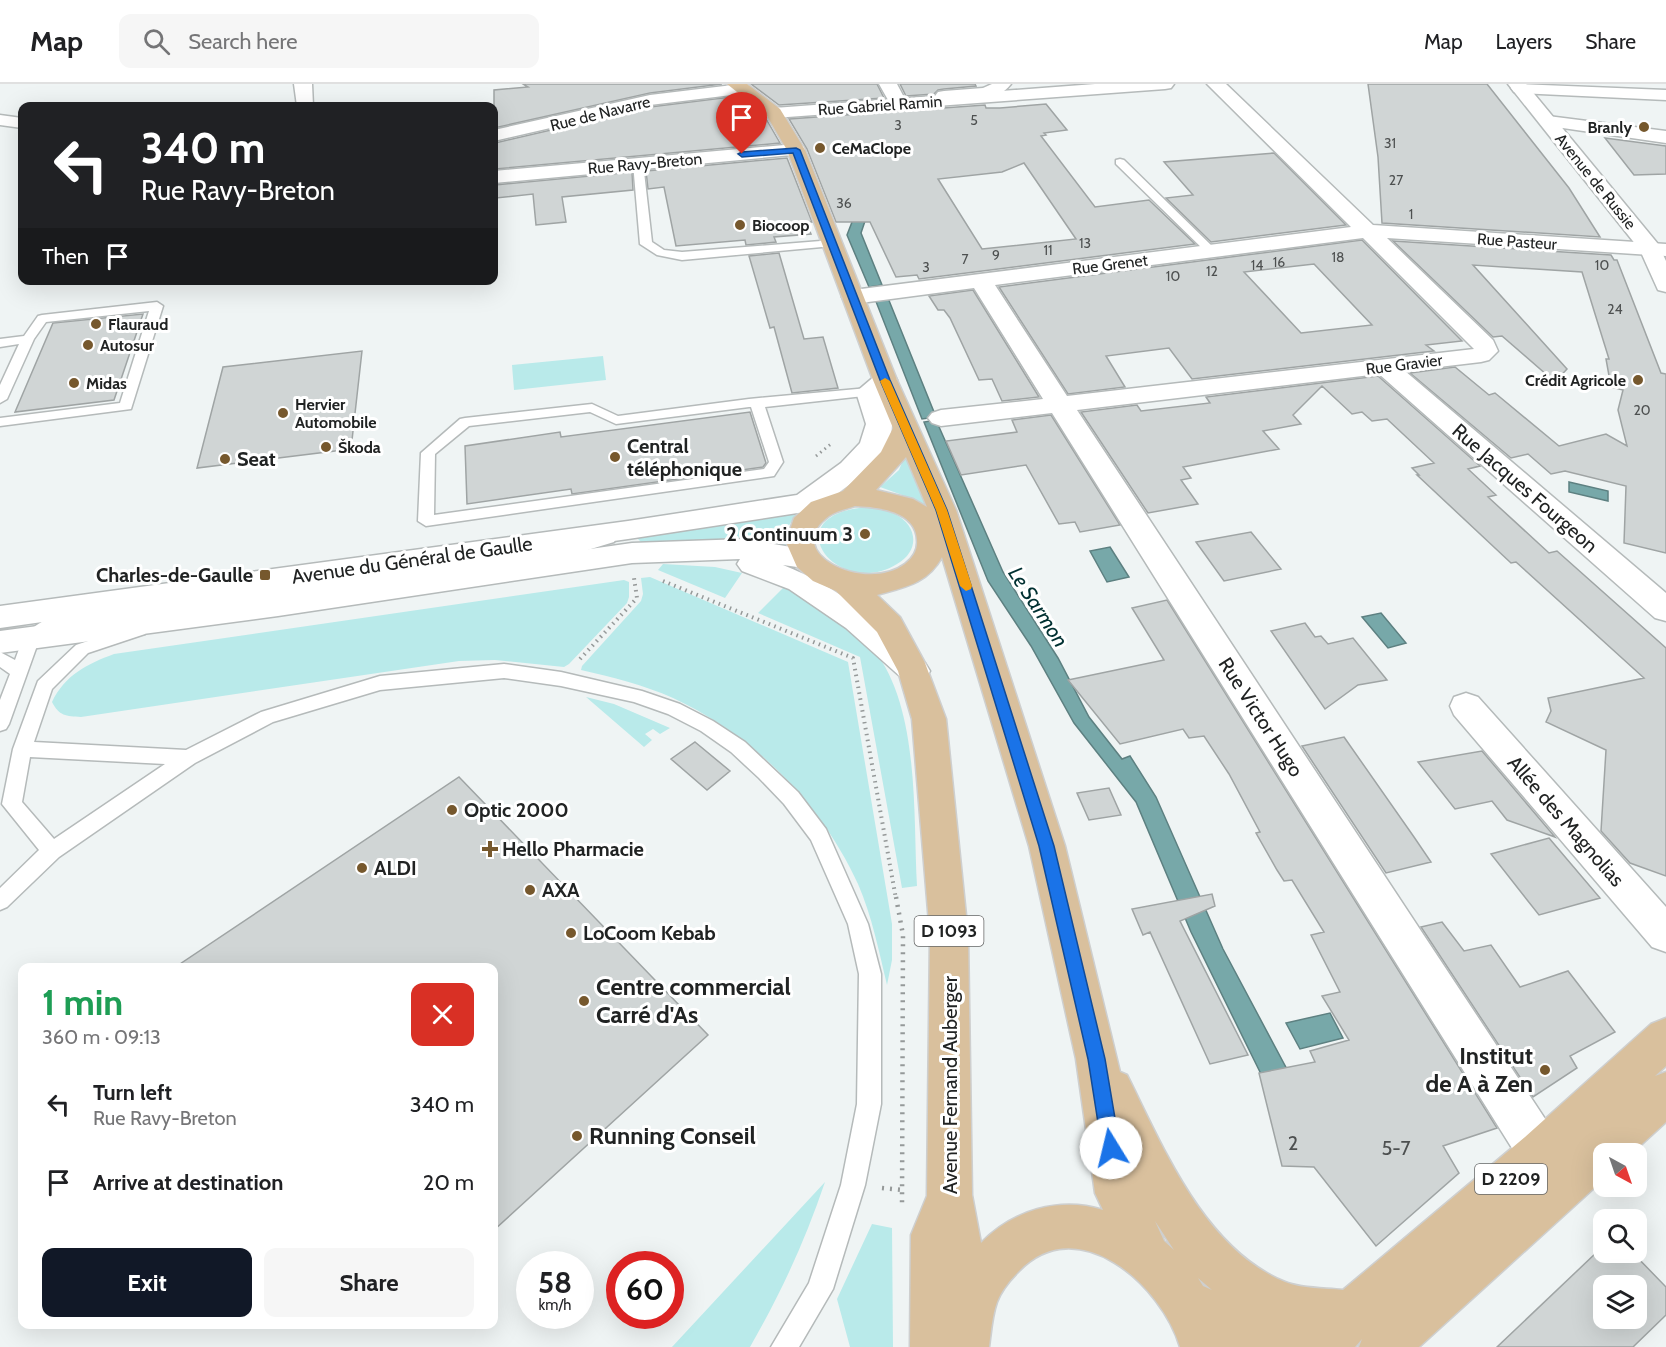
<!DOCTYPE html>
<meta charset="utf-8">
<style>
body{margin:0;font-family:Cabin,sans-serif;background:#f6f6f6;color:#202124;height:100vh;display:flex;flex-direction:column;font-size:22px;white-space:nowrap}
*{box-sizing:border-box;margin:0}
p{font-size:20px;color:#757577}
.icon{flex:none;width:33px;height:33px;fill:none;stroke:currentColor;stroke-width:2;stroke-linecap:round;stroke-linejoin:round}
.map{position:relative;flex:1;overflow:hidden}
.details{position:absolute;left:18px;top:879px;width:480px;height:366px;display:flex;flex-direction:column;background:#fff;border-radius:12px;box-shadow:0 6px 24px #0002}
.details>*{flex:none}
.hud{position:absolute;left:18px;top:18px;width:480px;height:183px;border-radius:12px;box-shadow:0 6px 24px #0002;background:#202124;color:#fff;overflow:hidden}
.needle{width:39px;rotate:140deg}
.tools{position:absolute;left:1593px;top:1059px;display:grid;gap:12px}
.tools a{display:grid;place-items:center;width:54px;height:54px;border-radius:12px;background:#fff;box-shadow:0 6px 24px #0002;font-size:30px}
.speed{position:absolute;left:516px;top:1167px;display:flex;gap:12px;font-size:30px;font-weight:700;text-align:center}
.speed>*{display:grid;place-content:center;width:78px;height:78px;border-radius:50%;background:#fff;box-shadow:0 6px 24px #0002;line-height:1}
.speed small{font-size:15px;font-weight:400}
.speed .limit{border:9px solid #d22;background:#fff;color:#111}
.pin{position:absolute;display:grid;place-items:center;width:51px;height:51px;color:#fff;margin:-62px -26px;border-radius:50% 50% 50% 0;rotate:-45deg;box-shadow:0 0 6px #0007}
.pin .icon{rotate:45deg}
.me{position:absolute;width:66px;margin:-33px;rotate:351deg;stroke-linejoin:round;filter:drop-shadow(0 0 4px #0008)}
.turn{display:flex;align-items:center;gap:21px;height:126px;padding:0 24px;font-size:27px}
.turn .icon{width:78px;height:78px;stroke-width:2.5}
.turn b{display:block;font-size:42px;line-height:51px}
.then{display:flex;align-items:center;height:57px;padding:0 24px;background:#0003;gap:12px;font-size:22px}
.round{display:grid;place-items:center;flex:none;width:63px;height:63px;border-radius:12px;background:#f6f6f6}
.head{display:flex;align-items:center;justify-content:space-between;height:102px;padding:0 24px}
h1{font-size:36px;font-weight:800;line-height:45px;color:#1e9e55}
.button{display:flex;gap:12px;margin-top:auto;padding:12px 24px}
.button a{flex:1;height:69px;border-radius:12px;background:#111827;color:#fff;font-size:24px;font-weight:800;line-height:69px;text-align:center}
.button a+a{background:#f6f6f6;color:#202124}
ul{padding:0;list-style:none}
li{display:flex;align-items:center;gap:18px;height:78px;padding:0 24px}
li div{flex:1}
li b{display:block;font-size:22px}
li em{font-style:normal}
header{display:flex;align-items:center;gap:36px;box-sizing:border-box;height:84px;padding:0 30px;background:#fff;border-bottom:2px solid #e0e0e0}
header strong{font-size:28px}
nav{display:flex;gap:33px;margin-inline-start:auto;font-size:21px}
.search{width:420px;height:54px;background:#f6f6f6;display:flex;align-items:center;gap:15px;box-sizing:border-box;padding:0 21px;border-radius:12px;color:#757577;font-size:22px}
.map>svg:first-child{display:block}
</style>
<header>
<strong>Map</strong>
<div class="search"><svg class="icon" aria-label="search" viewBox="0 0 24 24"><circle cx="10" cy="10" r="6"/><path d="M15 15l6 6"/></svg>Search here</div>
<nav><a>Map</a><a>Layers</a><a>Share</a></nav>
</header>
<div class="map">
<svg width="1666" height="1263" viewBox="0 0 1666 1263">
<rect width="100%" height="100%" fill="#eff4f4"/>
<path fill="#b9eaea" d="M603,272L606,296L514,306L512,281Z
M905,371L912,372L931,421L927,424L905,412L880,403L899,386Z
M868,423C877,425 886,426 895,430C918,442 920,467 897,480C837,517 771,430 868,423Z
M795,428L797,429L786,446V462L722,455L641,458L637,454L638,452Z
M663,480L715,483L742,489L725,514L658,486Z
M650,493L848,578L892,840V876L887,901C879,868 872,832 858,800C821,719 753,651 673,614C644,601 612,593 581,586L582,582L641,517L643,510L641,494Z
M624,496L629,498V513L627,519L569,580L564,583L495,576L459,577L81,633C66,632 59,632 52,618C65,591 87,580 114,570Z
M786,501C806,510 822,524 839,538C850,546 865,555 874,566C920,625 913,730 917,802L902,804L860,573L758,529Z
M586,613L614,620L670,644L660,650L653,645L645,650L652,656L644,663Z
M825,1098C805,1157 781,1209 750,1263H672Z
M872,1140L892,1144L893,1263H850L837,1215Z"/>
<path fill="#77a8a9" stroke="#5d8081" stroke-width="1.5" d="M870,26H882L880,28L868,128L861,149L882,201L869,203L847,151L852,138L865,30Z
M888,214L936,333L922,335L875,215Z
M936,336L1003,488L1058,574L1089,633L1122,675L1130,672L1156,713L1223,865L1289,989L1261,990L1191,848L1136,718L1074,639L1031,562L988,497L924,338Z
M1569,398L1608,407V417L1569,408Z
M1110,463L1129,493L1107,498L1090,467Z
M1381,529L1406,559L1388,564L1362,533Z
M1330,929L1343,954L1300,965L1286,939Z"/>
<path fill="#d0d5d5" stroke="#9fa4a4" stroke-width="1.5" fill-rule="evenodd" d="M523,0H722L650,9L494,44V6L528,3Z
M751,0H877L884,14L779,21Z
M900,0H975L976,2L944,5L938,6L934,10L906,12Z
M1368,0H1487L1569,104L1600,153L1382,139L1378,73Z
M739,12L765,33L780,59L495,85V59L650,23Z
M1046,20L1067,46L1044,49L1046,51L1041,52L1095,123L1149,116L1195,160L919,195L917,191L896,193L870,138H836L807,65L789,35L985,21L986,24H1000ZM1024,79L1076,155L982,165L938,95L1002,88Z
M1605,54L1666,62V90L1634,91Z
M1274,69L1346,141L1211,158L1166,114L1193,111L1164,78Z
M787,74L812,138H806L811,150L774,153L776,158L746,161L745,156L676,162L664,103L648,105L646,87Z
M632,88L633,106L562,113L566,138L536,141L533,110L496,114L495,101Z
M1362,156L1462,257L1426,261L1434,267L1192,295L1169,264L1106,272L1125,303L1068,310L999,203ZM1314,180L1372,241L1301,249L1244,188Z
M1393,157L1611,171L1614,176H1617L1661,289L1666,290V469L1624,459L1626,402L1565,387L1551,390L1528,370L1511,374L1410,289L1455,283L1489,311L1495,309L1559,362L1606,350L1627,362L1618,326L1623,306L1611,303L1606,275H1609L1582,188L1473,181L1567,285L1555,298L1502,252L1493,253Z
M779,169L804,255L823,253L838,304L792,309L774,243L770,244L749,172Z
M973,206L1039,313L1002,317L992,295L979,296L950,234L944,226H938L929,212Z
M143,230L114,316L15,328L53,239Z
M362,267L351,365L197,384L223,283Z
M1378,292L1480,382L1468,385L1496,411L1488,413L1549,469L1557,467L1666,564V792L1630,779L1601,747L1606,666L1546,638L1551,627L1548,614L1644,594L1516,478L1511,479L1417,391H1419L1412,384L1434,379L1387,335L1372,337L1362,328L1352,330L1322,302L1293,331L1301,340L1263,347L1279,365L1183,383L1191,394L1181,396L1198,420L1148,429L1081,328L1137,321L1141,327L1210,319L1206,313Z
M750,328L766,379L763,383L572,410L571,405L467,420L465,362L560,348L561,353Z
M1051,331L1120,441L1080,448L1075,438L1059,440L1026,381L961,391L946,357L1017,348L1012,336Z
M1251,448L1281,485L1224,497L1196,458Z
M1167,516L1497,1044L1443,1062L1459,1089L1376,1162L1314,1083L1282,1082L1259,989L1315,978L1310,967L1349,956L1322,912L1340,908L1311,851L1324,848L1292,796L1284,797L1277,786L1256,749L1260,748L1229,690L1204,652L1189,654L1183,645L1120,660L1068,596L1164,576L1132,524Z
M1305,539L1315,553L1321,552L1328,560L1353,554L1387,596L1358,601L1325,625L1271,547Z
M1344,653L1414,753L1431,778L1386,789L1302,662Z
M695,658L730,687L707,706L671,675Z
M1482,667L1555,753L1507,736L1492,717L1455,725L1418,678Z
M459,693L708,951L494,1146V884H174Z
M1109,704L1121,731L1089,736L1077,709Z
M1549,754L1600,814L1539,831L1491,770Z
M1212,810L1215,822L1180,837L1248,971L1210,980L1150,848L1143,851L1132,825Z
M1442,838L1464,867L1491,861L1520,903L1568,887L1615,948L1570,972L1577,984L1533,1013L1421,843Z
M1597,1168H1632L1666,1203V1231L1633,1263H1497ZM1604,1202H1636V1234H1604Z"/>
<g fill="none" stroke-linecap="round" stroke-linejoin="round">
<defs>
<path id="service" d="M1120,75L1124,76L1215,165V169H1207L1116,80V76Z
M638,76L643,79L652,158L664,166L682,168L833,156L839,159L833,162L682,176L657,171L640,160L633,79Z
M157,218L163,222L131,325L0,342V334L120,319L149,227L46,238L34,255L7,315L0,319V301L19,260L0,263V255L24,252L38,232L42,231Z
M868,304L873,305L875,308L873,311L765,323L783,378L774,392L426,442L418,437L421,369L460,335L465,334L592,320L618,332L749,315ZM749,323H751L769,378L764,385L434,431L435,370L469,342L590,328L616,340Z
M608,449L614,450L616,454L614,458L581,468L64,542L48,548L39,556L9,640L6,645L0,647V616L10,590L0,583V568L15,576C25,549 28,543 55,532L580,458Z
M139,540L145,542L147,546L145,550L88,569L52,605L34,658L186,666L261,628L380,592L504,580L561,588L642,607L680,620L713,637L745,658L798,708L826,745L868,840L881,890V1020L865,1101L833,1205L799,1263H771L809,1199L841,1101L857,1020L859,890L848,840L811,756L784,720L759,694L731,668L701,647L668,630L634,618L561,602L504,594L380,606L273,638L195,679L59,773L7,823L0,826V804L39,766L2,720L13,665L38,597L76,561ZM30,673L165,680L54,755L22,718Z"/>
<path id="minor" d="M294,0H312L313,22H297Z
M741,0L748,1L751,5L748,9L650,21L494,57V46L650,11Z
M879,0H897L907,19L904,23H892Z
M992,0H1011C996,20 966,15 944,17L938,16L935,12L938,8L944,7L983,4Z
M1207,0H1226L1373,141L1666,160V172L1387,154L1493,256L1498,267L1489,276L1481,278L1405,287L1666,509V537L1655,534L1379,290L1077,326L1557,1053L1563,1069L1557,1085L1541,1091L1525,1085L1052,329L941,342L932,339L928,334L932,329L941,326L1043,315L974,204L853,220L845,218L842,213L845,208L853,206L1351,143ZM1363,154L1474,265L1067,312L995,201Z
M1515,0L1666,6V16L1520,9L1514,8L1511,4Z
M0,31L22,34V44L0,41Z
M1548,32L1666,47V59L1542,41L1539,37L1542,33Z
M796,60L803,62L805,66L803,70L494,99V87Z
M1466,609L1478,613L1666,823V868L1652,863L1454,631L1450,622L1454,613Z"/>
<path id="tertiary" d="M1095,0H1174L1171,4L1165,5L774,34L768,33L765,29L768,25L774,24Z
M1508,0H1526L1658,160L1666,177V208L1658,206L1640,166Z"/>
<path id="secondary" d="M885,289L894,291L897,296L881,310C885,320 892,331 892,341C892,370 851,400 830,415L837,422L833,428L823,431L804,428L628,455L0,544V522L628,437L797,411L841,379L860,359L866,340L856,308L876,291Z
M744,455L814,467L819,474L814,481L804,484L783,481C838,502 881,540 925,579L930,587L925,595L914,599L903,595L846,544L789,505L742,487L737,480L740,475L632,479L278,532L0,569V547L278,510L632,459Z"/>
<path id="primary" d="M727,0H747L780,25L805,66L897,296L956,426L1065,762L1120,988L1127,991C1163,1063 1204,1165 1285,1198C1302,1205 1325,1204 1343,1206L1525,1053L1651,940L1666,934V982L1655,992L1666,988V1038L1631,1070H1604V1095L1419,1263H1359L1362,1255L1355,1263H1180C1162,1201 1077,1125 1018,1188C1010,1196 1001,1207 997,1218C992,1232 991,1248 989,1263H910L911,1151L927,1112L930,851L912,635L898,587L877,548L836,507L813,497L797,483L786,458L794,434L811,418L843,407L881,368L893,344L873,296L787,66L767,32ZM906,373L927,423L913,415L876,406ZM855,422C878,423 916,427 917,456C918,466 913,474 905,480C864,510 779,468 829,432C836,427 847,425 855,422ZM942,473L1029,762L1076,975L1095,1109L1103,1126C1059,1112 1012,1127 981,1159L972,1111L968,851L946,635L925,579L900,533L877,511C905,503 927,500 942,473ZM1155,1137L1174,1166L1164,1157ZM1198,1194L1212,1206L1203,1202Z"/>
</defs>
<use href="#service" stroke="#b5baba" stroke-width="3"/>
<use href="#minor" stroke="#b5baba" stroke-width="3"/>
<use href="#tertiary" stroke="#b5baba" stroke-width="3"/>
<use href="#secondary" stroke="#b5baba" stroke-width="3"/>
<use href="#primary" stroke="#cecfcf" stroke-width="3"/>
<path stroke="#959999" stroke-width="3" stroke-dasharray="1.5 4" stroke-linecap="butt" d="M816,372L831,360"/>
<path stroke="#959999" stroke-width="4" stroke-dasharray="1.5 4.5" stroke-linecap="butt" d="M663,497L853,574L896,815
M580,575L637,514L634,494"/>
<path stroke="#959999" stroke-width="4.5" stroke-dasharray="2 6" stroke-linecap="butt" d="M896,813L903,851L902,1122
M882,1104L902,1106"/>
<use href="#service" fill="#fff" fill-rule="evenodd"/>
<use href="#minor" fill="#fff" fill-rule="evenodd"/>
<use href="#tertiary" fill="#fff" fill-rule="evenodd"/>
<use href="#secondary" fill="#fff" fill-rule="evenodd"/>
<use href="#primary" fill="#d9c09d" fill-rule="evenodd"/>
</g>
<path fill="#1a73e8" stroke="#114b97" stroke-width="1.5" d="M796,64L800,66L890,296L947,426L1054,762L1105,975L1120,1064L1117,1071L1111,1073L1104,1071L1102,1064L1088,975L1039,762L936,426L880,296L793,69L742,73L738,70L742,68Z"/>
<path fill="#f59e0b" d="M885,294L890,297L947,426L972,502L971,505L966,507L960,502L936,426L880,297Z"/>
<g fill="#76582d" stroke="#fff" stroke-width="2">
<circle cx="1644" cy="43" r="6"/>
<circle cx="820" cy="64" r="6"/>
<circle cx="740" cy="141" r="6"/>
<circle cx="96" cy="240" r="6"/>
<circle cx="88" cy="261" r="6"/>
<circle cx="1638" cy="296" r="6"/>
<circle cx="74" cy="299" r="6"/>
<circle cx="283" cy="329" r="6"/>
<circle cx="326" cy="363" r="6"/>
<circle cx="615" cy="373" r="6"/>
<circle cx="225" cy="375" r="6"/>
<circle cx="865" cy="450" r="6"/>
<rect x="259" y="485" width="12" height="12" rx="3"/>
<circle cx="452" cy="726" r="6"/>
<path d="M487 756h6v6h6v6h-6v6h-6v-6h-6v-6h6z"/>
<circle cx="362" cy="784" r="6"/>
<circle cx="530" cy="806" r="6"/>
<circle cx="571" cy="849" r="6"/>
<circle cx="584" cy="917" r="6"/>
<circle cx="1545" cy="986" r="6"/>
<circle cx="577" cy="1052" r="6"/>
</g>
<g text-anchor="middle" stroke-width="6" stroke-linejoin="round" paint-order="stroke">
<g font-size="14" fill="#4d5050">
<text x="974" y="41">5</text>
<text x="898" y="46">3</text>
<text x="1390" y="64">31</text>
<text x="1396" y="101">27</text>
<text x="844" y="124">36</text>
<text x="1411" y="135">1</text>
<text x="1085" y="164">13</text>
<text x="1048" y="171">11</text>
<text x="996" y="176">9</text>
<text x="1338" y="178">18</text>
<text x="965" y="180">7</text>
<text x="1279" y="183">16</text>
<text x="1257" y="186">14</text>
<text x="1602" y="186">10</text>
<text x="926" y="188">3</text>
<text x="1212" y="192">12</text>
<text x="1173" y="197">10</text>
<text x="1615" y="230">24</text>
<text x="1642" y="331">20</text>
</g>
<g font-size="16" fill="#212323" stroke="#fff">
<text transform="translate(880 21) rotate(-4)" y="6">Rue Gabriel Ramin</text>
<text transform="translate(600 29) rotate(-14)" y="6">Rue de Navarre</text>
<text transform="translate(645 79) rotate(-5)" y="6">Rue Ravy-Breton</text>
<text transform="translate(1596 97) rotate(51)" y="6">Avenue de Russie</text>
<text transform="translate(1517 157) rotate(4)" y="6">Rue Pasteur</text>
<text transform="translate(1110 180) rotate(-7)" y="6">Rue Grenet</text>
<text transform="translate(1404 280) rotate(-7)" y="6">Rue Gravier</text>
</g>
<g font-size="16" font-weight="bold" fill="#212323" stroke="#fff" text-anchor="start">
<text x="1632" y="49" text-anchor="end">Branly</text>
<text x="832" y="70">CeMaClope</text>
<text x="752" y="147">Biocoop</text>
<text x="108" y="246">Flauraud</text>
<text x="100" y="267">Autosur</text>
<text x="1626" y="302" text-anchor="end">Crédit Agricole</text>
<text x="86" y="305">Midas</text>
<text x="295" y="326">Hervier<tspan x="295" dy="18">Automobile</tspan></text>
<text x="338" y="369">Škoda</text>
</g>
<g fill="#fff" stroke="#646565" stroke-width="1.5">
<rect x="914.5" y="832" width="69" height="30" rx="4.5"/>
<rect x="1475" y="1080" width="72" height="30" rx="4.5"/>
</g>
<g font-size="18" font-weight="bold" fill="#212323">
<text x="949" y="853">D 1093</text>
<text x="1511" y="1101">D 2209</text>
</g>
<g font-size="20" font-weight="bold" fill="#212323" stroke="#fff" text-anchor="start">
<text x="627" y="369">Central<tspan x="627" dy="23">téléphonique</tspan></text>
<text x="237" y="382">Seat</text>
<text x="853" y="457" text-anchor="end">2 Continuum 3</text>
<text x="253" y="498" text-anchor="end">Charles-de-Gaulle</text>
<text x="464" y="733">Optic 2000</text>
<text x="502" y="772">Hello Pharmacie</text>
<text x="374" y="791">ALDI</text>
<text x="542" y="813">AXA</text>
<text x="583" y="856">LoCoom Kebab</text>
</g>
<g font-size="20" fill="#212323" stroke="#fff">
<text transform="translate(1525 404) rotate(41)" y="7">Rue Jacques Fourgeon</text>
<text transform="translate(412 476) rotate(-8)" y="7">Avenue du Général de Gaulle</text>
<text transform="translate(1261 633) rotate(57)" y="7">Rue Victor Hugo</text>
<text transform="translate(1566 737) rotate(49)" y="7">Allée des Magnolias</text>
<text transform="translate(950 1001) rotate(-90)" y="7">Avenue Fernand Auberger</text>
</g>
<g font-size="20" fill="#4d5050">
<text x="1293" y="1066">2</text>
<text x="1396" y="1071">5-7</text>
</g>
<g font-size="21" font-style="italic" fill="#003031" stroke="#fff">
<text transform="translate(1038 523) rotate(57)" y="7">Le Sarmon</text>
</g>
<g font-size="24" font-weight="bold" fill="#212323" stroke="#fff" text-anchor="start">
<text x="596" y="911">Centre commercial<tspan x="596" dy="28">Carré d'As</tspan></text>
<text x="1533" y="980" text-anchor="end">Institut<tspan x="1533" dy="28">de A à Zen</tspan></text>
<text x="589" y="1060">Running Conseil</text>
</g>
</g>
</svg>
<div class="tools">
<a><svg class="needle" viewBox="-14 -14 28 28"><path d="M0-13l5 13h-10z" fill="#e53935"/><path d="M0 13l5-13h-10z" fill="#757577"/></svg></a>
<a><svg class="icon" aria-label="search" viewBox="0 0 24 24"><circle cx="10" cy="10" r="6"/><path d="M15 15l6 6"/></svg></a>
<a><svg class="icon" aria-label="layers" viewBox="0 0 24 24"><path d="M12 4l9 5-9 5-9-5zM3 14l9 5 9-5"/></svg></a>
</div>
<div class="speed"><div>58<small>km/h</small></div><div class="limit">60</div></div>
<div class="pin" style="left:742px;top:70px;background:#d93025"><svg class="icon" aria-label="arrive" viewBox="0 0 24 24"><path d="M6 21V4h12l-3 4 3 4H6"/></svg></div>
<svg class="me" style="left:1111px;top:1064px" viewBox="-20 -20 40 40"><circle r="19" fill="#fff"/><path d="M0-13L10 11 0 6-10 11z" fill="#1a73e8"/></svg>
<div class="hud">
<div class="turn"><svg class="icon" aria-label="left" viewBox="0 0 24 24"><path d="M17 20v-9H6M10 6l-5 5 5 5"/></svg><div><b>340 m</b>Rue Ravy-Breton</div></div>
<div class="then">Then<svg class="icon" aria-label="arrive" viewBox="0 0 24 24"><path d="M6 21V4h12l-3 4 3 4H6"/></svg></div>
</div>
<section class="details">
<div class="head"><div><h1>1 min</h1><p>360 m · 09:13</p></div><a class="round" style="background:#d93025;color:#fff"><svg class="icon" aria-label="close" viewBox="0 0 24 24"><path d="M6 6l12 12M18 6L6 18"/></svg></a></div>
<ul>
<li><svg class="icon" aria-label="left" viewBox="0 0 24 24"><path d="M17 20v-9H6M10 6l-5 5 5 5"/></svg><div><b>Turn left</b><p>Rue Ravy-Breton</p></div><em>340 m</em></li>
<li><svg class="icon" aria-label="arrive" viewBox="0 0 24 24"><path d="M6 21V4h12l-3 4 3 4H6"/></svg><div><b>Arrive at destination</b></div><em>20 m</em></li>
</ul>
<div class="button"><a>Exit</a><a>Share</a></div>
</section>
</div>
